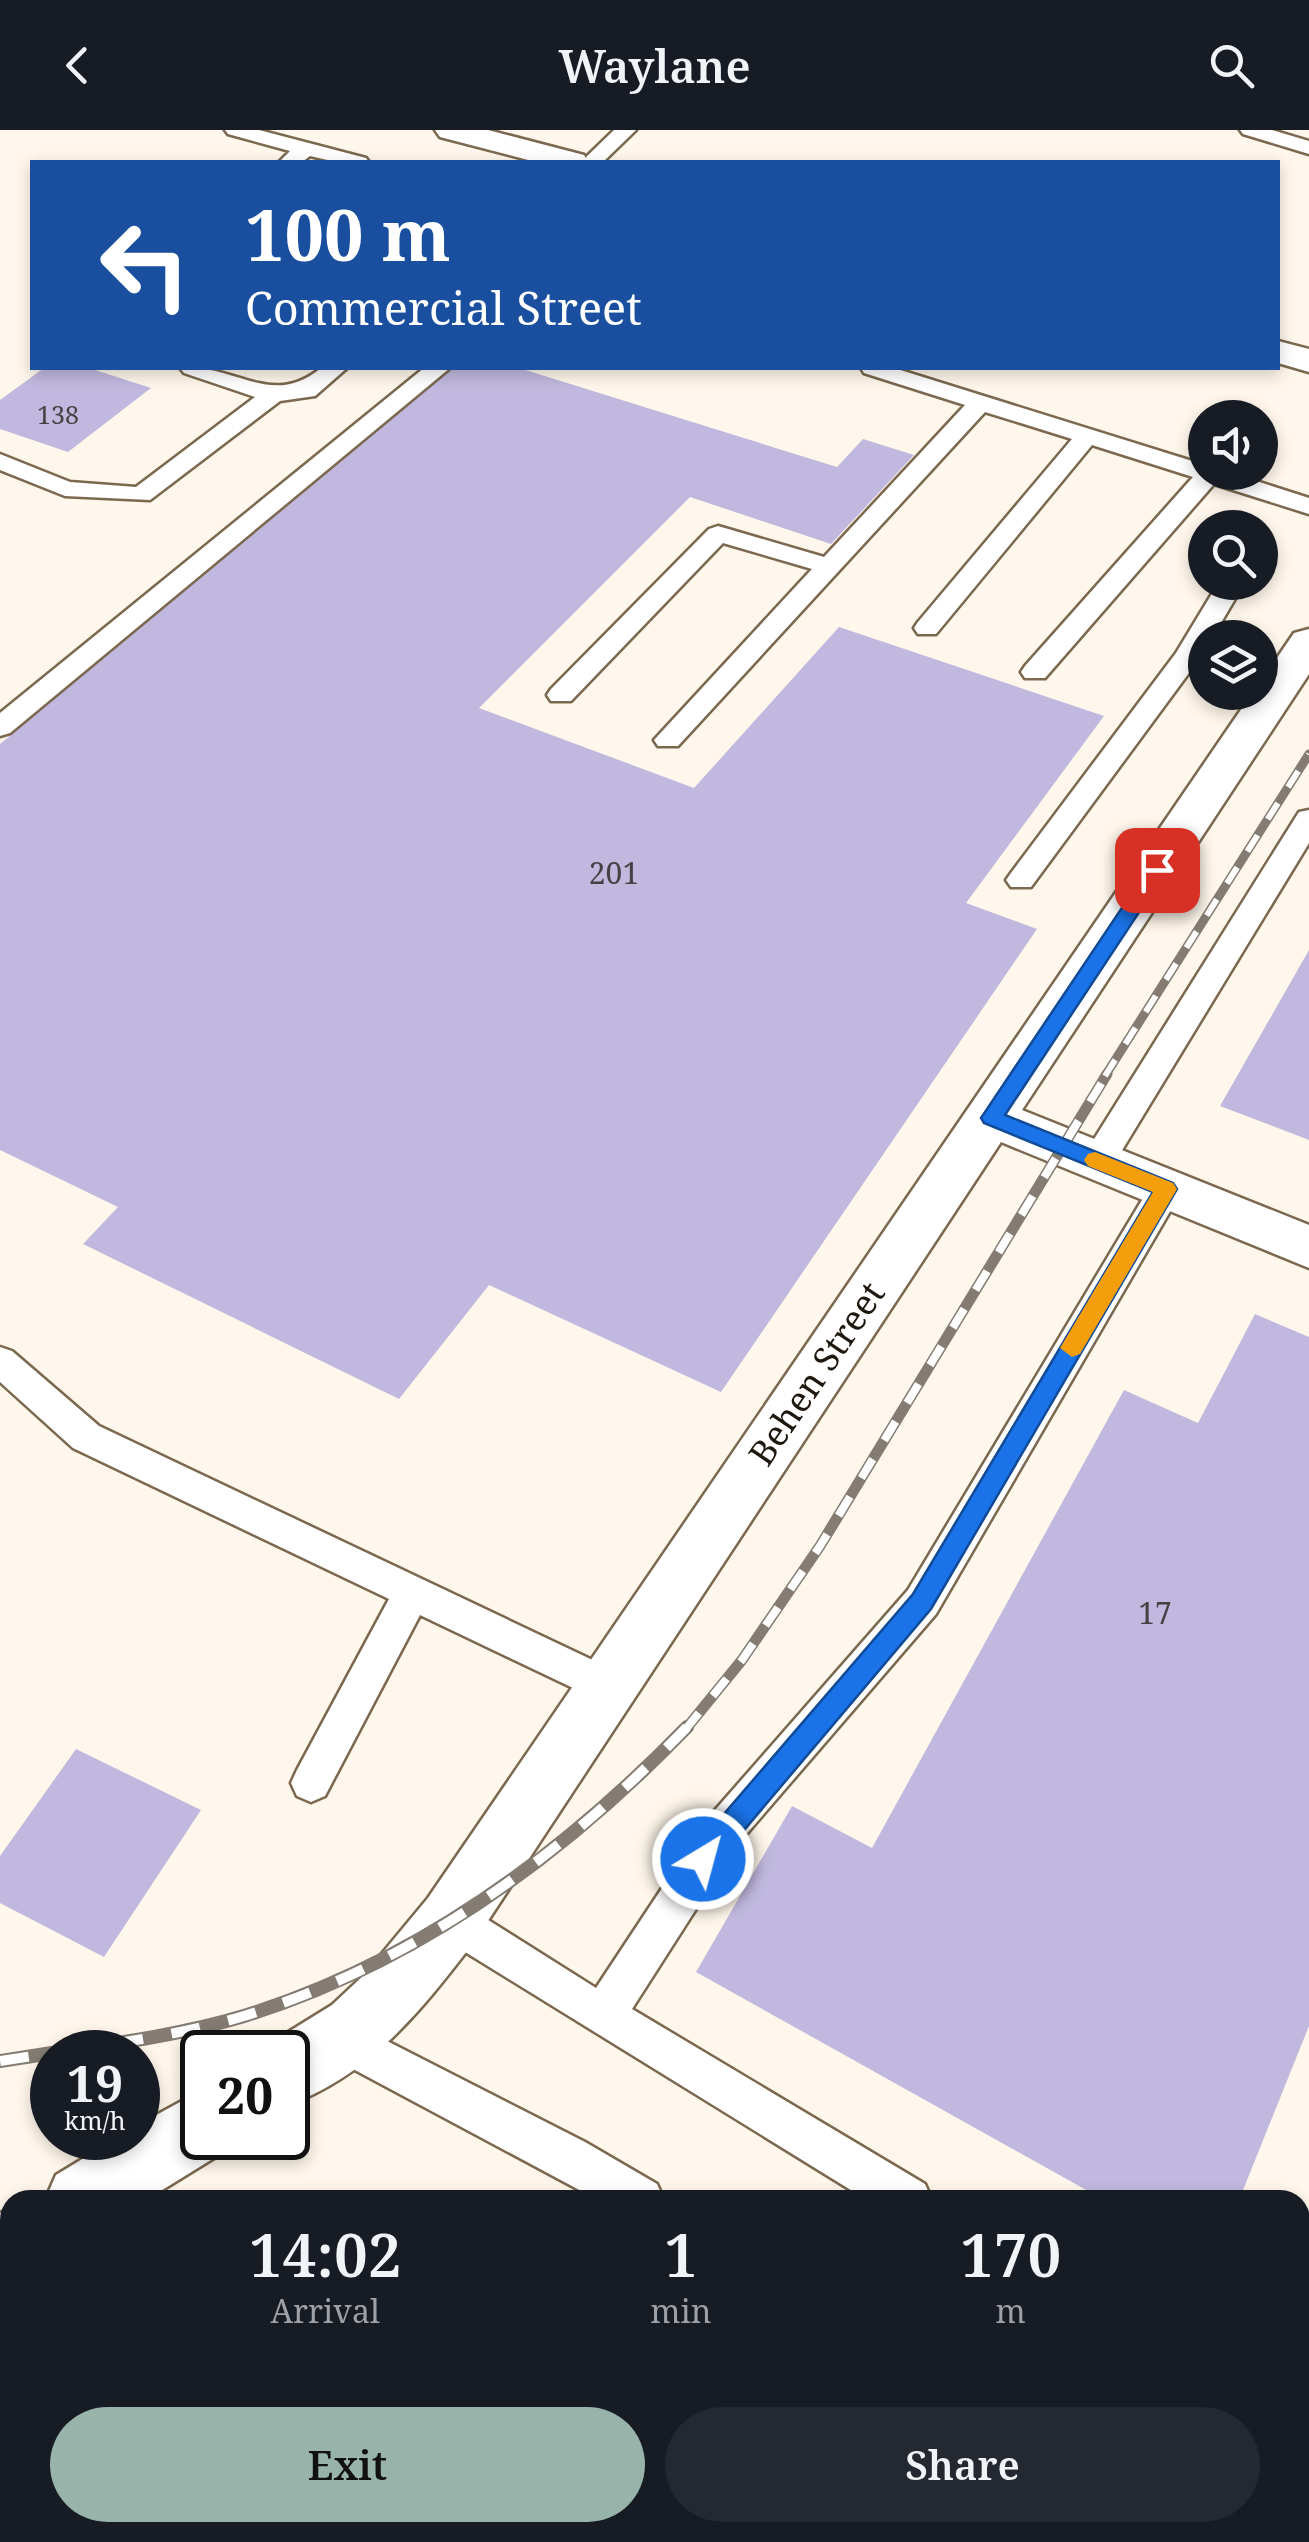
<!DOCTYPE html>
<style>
body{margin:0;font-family:"Noto Serif",serif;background:#242831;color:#f1f3f6;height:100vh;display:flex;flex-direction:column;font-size:38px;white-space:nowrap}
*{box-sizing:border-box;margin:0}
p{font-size:32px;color:#9ea1a6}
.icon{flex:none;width:55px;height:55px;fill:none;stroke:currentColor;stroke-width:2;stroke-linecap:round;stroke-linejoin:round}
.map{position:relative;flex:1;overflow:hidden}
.drawer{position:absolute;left:0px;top:2060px;width:1310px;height:352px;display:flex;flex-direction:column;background:#171b24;border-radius:30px 30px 0 0;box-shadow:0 5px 15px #0003}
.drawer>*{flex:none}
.guide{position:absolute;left:30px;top:30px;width:1250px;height:210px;border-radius:0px;box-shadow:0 5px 15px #0003;background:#1a4fa0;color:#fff;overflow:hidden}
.tools{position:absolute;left:1188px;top:270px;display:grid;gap:20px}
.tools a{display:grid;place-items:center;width:90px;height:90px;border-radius:50%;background:#171b24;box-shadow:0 5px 15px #0003;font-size:50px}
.speed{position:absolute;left:30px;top:1900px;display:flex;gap:20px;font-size:50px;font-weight:700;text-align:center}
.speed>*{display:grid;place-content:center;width:130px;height:130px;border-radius:50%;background:#171b24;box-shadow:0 5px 15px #0003;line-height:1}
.speed small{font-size:25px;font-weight:400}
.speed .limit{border:5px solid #111;border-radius:15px;background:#fff;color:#111}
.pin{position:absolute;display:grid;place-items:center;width:85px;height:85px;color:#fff;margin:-42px;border-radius:20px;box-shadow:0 5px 15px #0006}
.me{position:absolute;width:110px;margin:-55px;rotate:37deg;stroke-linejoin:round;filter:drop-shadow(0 0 8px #0008)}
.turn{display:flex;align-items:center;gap:35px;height:210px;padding:0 50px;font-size:45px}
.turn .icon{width:130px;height:130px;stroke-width:2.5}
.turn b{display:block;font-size:70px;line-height:85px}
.eta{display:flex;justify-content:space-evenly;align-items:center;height:170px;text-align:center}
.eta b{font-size:60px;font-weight:600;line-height:70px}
.action{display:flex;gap:20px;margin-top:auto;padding:20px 50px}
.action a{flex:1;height:115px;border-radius:60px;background:#97b3aa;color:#111;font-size:40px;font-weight:600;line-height:115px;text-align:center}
.action a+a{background:#242831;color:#f1f3f6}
header{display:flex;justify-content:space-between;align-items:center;height:130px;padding:0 50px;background:#171b24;font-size:45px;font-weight:600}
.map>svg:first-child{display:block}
</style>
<header><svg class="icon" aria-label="back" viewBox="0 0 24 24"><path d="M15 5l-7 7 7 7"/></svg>Waylane<svg class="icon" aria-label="search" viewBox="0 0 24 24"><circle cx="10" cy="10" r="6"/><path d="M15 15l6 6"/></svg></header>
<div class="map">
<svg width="1309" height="2412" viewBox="0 0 1309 2412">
<rect width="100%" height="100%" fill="#fff7eb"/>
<path fill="#c0b8de" d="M44,238H89L151,258L68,322L0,299V270Z
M453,238H519L837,337L863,309L914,325L831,414L690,367L479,578L694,658L839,497L1104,586L966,773L1037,799L721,1262L489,1155L399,1269L83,1114L118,1077L0,1020V614Z
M1309,820V1010L1220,976Z
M1255,1184L1309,1207V1896L1239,2070H1104L696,1842L792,1676L872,1718L1124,1260L1198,1293Z
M76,1619L201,1680L104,1827L0,1773V1726Z"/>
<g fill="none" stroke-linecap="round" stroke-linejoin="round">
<defs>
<path id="service" d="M225,0H259L366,28L369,32H336L310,26L302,32H279L290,21L228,4Z
M614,0H636L603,32H581Z
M1240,0H1272L1309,11V24L1243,4Z
M180,238C238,234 271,279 321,238H347L315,266L280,271L150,370L65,366L0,340V324L70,352L136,357L255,267L184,243Z
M424,238H450L10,603L0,606V583Z
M861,238H894L1205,335V342H1228L1309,368V384L1214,354L1045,548H1025L1021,542L1025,536L1193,347L1092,315L936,504H918L914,498L918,492L1072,309L985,282L678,616H658L654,610L812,439L723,413L571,571H551L547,565L551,559L709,399L718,396L824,427L965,275L864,243Z
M1219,452H1245L1212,508H1205V539L1194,536L1031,757H1011L1006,750L1011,743L1176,523Z
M1309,680V713L1110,1040L1098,1043L1086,1040L1082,1031L1086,1022L1299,682Z
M1166,1046L1178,1050L1183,1059L936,1484L737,1715L632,1879L925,2054L932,2070H867L436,1804L430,1790L436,1776L451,1770L466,1776L596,1858L709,1687L908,1460L1154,1050Z
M0,1217L12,1221L99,1296L620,1543L626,1555L620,1567L606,1573L592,1567L420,1485L325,1666L311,1672L297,1666L291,1653L297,1640L389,1469L73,1318L0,1252Z
M340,1887L585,2012L657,2054L664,2070H598L325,1924L318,1909L325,1894Z
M1300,2216L1309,2219V2267L1300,2264Z
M1300,2380L1309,2384V2412H1272L1269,2402H1300Z"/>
<path id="minor" d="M435,0H488L584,25L588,32H536L440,7Z
M1278,211L1309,219V242L1278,233Z
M1309,499V544L1022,980L1309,1095V1138L1001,1012L474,1812C422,1879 371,1945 288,1975V1922H261L264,1917L332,1875L365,1844L428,1768L1253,562H1260V553L1294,503Z
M202,1960V2008H232L227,2020L146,2070H45L56,2045L117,2008H138V1995Z
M10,2079V2153L0,2157V2083Z"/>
</defs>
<use href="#service" stroke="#7b684f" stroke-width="5"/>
<use href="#minor" stroke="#7b684f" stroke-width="5"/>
<use href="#service" fill="#fff" fill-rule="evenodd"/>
<use href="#minor" fill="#fff" fill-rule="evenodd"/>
<defs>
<path id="rail-far2" d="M1105,946L1309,624"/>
<path id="rail-far1" d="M685,1600L742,1530L820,1416L1107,944"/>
<path id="rail" d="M57,1922C120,1913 184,1904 244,1886C416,1833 563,1725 687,1597
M0,1931L52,1923"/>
</defs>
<use href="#rail-far2" stroke="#847c72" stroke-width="9"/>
<use href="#rail-far1" stroke="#847c72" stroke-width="11"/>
<use href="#rail" stroke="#847c72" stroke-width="14"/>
<use href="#rail-far2" stroke="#fff" stroke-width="6" stroke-dasharray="19" stroke-linecap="butt"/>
<use href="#rail-far1" stroke="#fff" stroke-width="8" stroke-dasharray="22" stroke-linecap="butt"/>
<use href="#rail" stroke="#fff" stroke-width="10" stroke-dasharray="29" stroke-linecap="butt"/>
</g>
<path fill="#1a73e8" stroke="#114b97" stroke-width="2.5" d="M1157,734L1167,740L1005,985L1173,1053L1177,1059L931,1479L712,1738L703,1742L693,1738L689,1729L693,1720L913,1464L1153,1062L984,993L981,988L1150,736Z"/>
<path fill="#f59e0b" d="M1095,1022L1173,1053L1177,1059L1080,1224L1072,1227L1060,1218L1153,1062L1088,1036L1084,1030L1088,1024Z"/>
<g text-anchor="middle" stroke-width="8" stroke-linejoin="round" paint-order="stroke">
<g font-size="25" fill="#474042">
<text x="58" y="294">138</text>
</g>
<g font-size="30" fill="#474042">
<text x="614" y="754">201</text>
<text x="1155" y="1494">17</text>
</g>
<g font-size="35" fill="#1f180e" stroke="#fff">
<text transform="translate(817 1244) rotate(-56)" y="12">Behen Street</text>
</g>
</g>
</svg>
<div class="tools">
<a><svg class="icon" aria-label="sound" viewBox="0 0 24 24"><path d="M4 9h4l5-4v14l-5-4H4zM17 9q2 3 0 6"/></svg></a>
<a><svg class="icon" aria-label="search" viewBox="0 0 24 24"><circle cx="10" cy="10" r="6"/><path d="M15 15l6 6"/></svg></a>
<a><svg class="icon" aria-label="layers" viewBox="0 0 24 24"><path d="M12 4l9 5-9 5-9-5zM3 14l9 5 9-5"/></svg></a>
</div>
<div class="speed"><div>19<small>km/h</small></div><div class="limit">20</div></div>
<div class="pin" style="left:1157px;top:740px;background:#d93025"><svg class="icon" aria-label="arrive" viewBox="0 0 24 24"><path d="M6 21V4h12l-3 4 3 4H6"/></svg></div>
<svg class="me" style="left:703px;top:1729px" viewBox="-20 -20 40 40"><circle r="17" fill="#1a73e8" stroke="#fff" stroke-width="3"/><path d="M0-11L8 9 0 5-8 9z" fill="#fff"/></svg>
<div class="guide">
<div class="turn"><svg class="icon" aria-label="left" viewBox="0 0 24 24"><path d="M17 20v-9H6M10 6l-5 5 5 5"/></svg><div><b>100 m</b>Commercial Street</div></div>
</div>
<section class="drawer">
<div class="eta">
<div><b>14:02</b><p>Arrival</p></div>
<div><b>1</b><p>min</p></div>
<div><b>170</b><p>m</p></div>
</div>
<div class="action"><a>Exit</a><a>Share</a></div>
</section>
</div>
